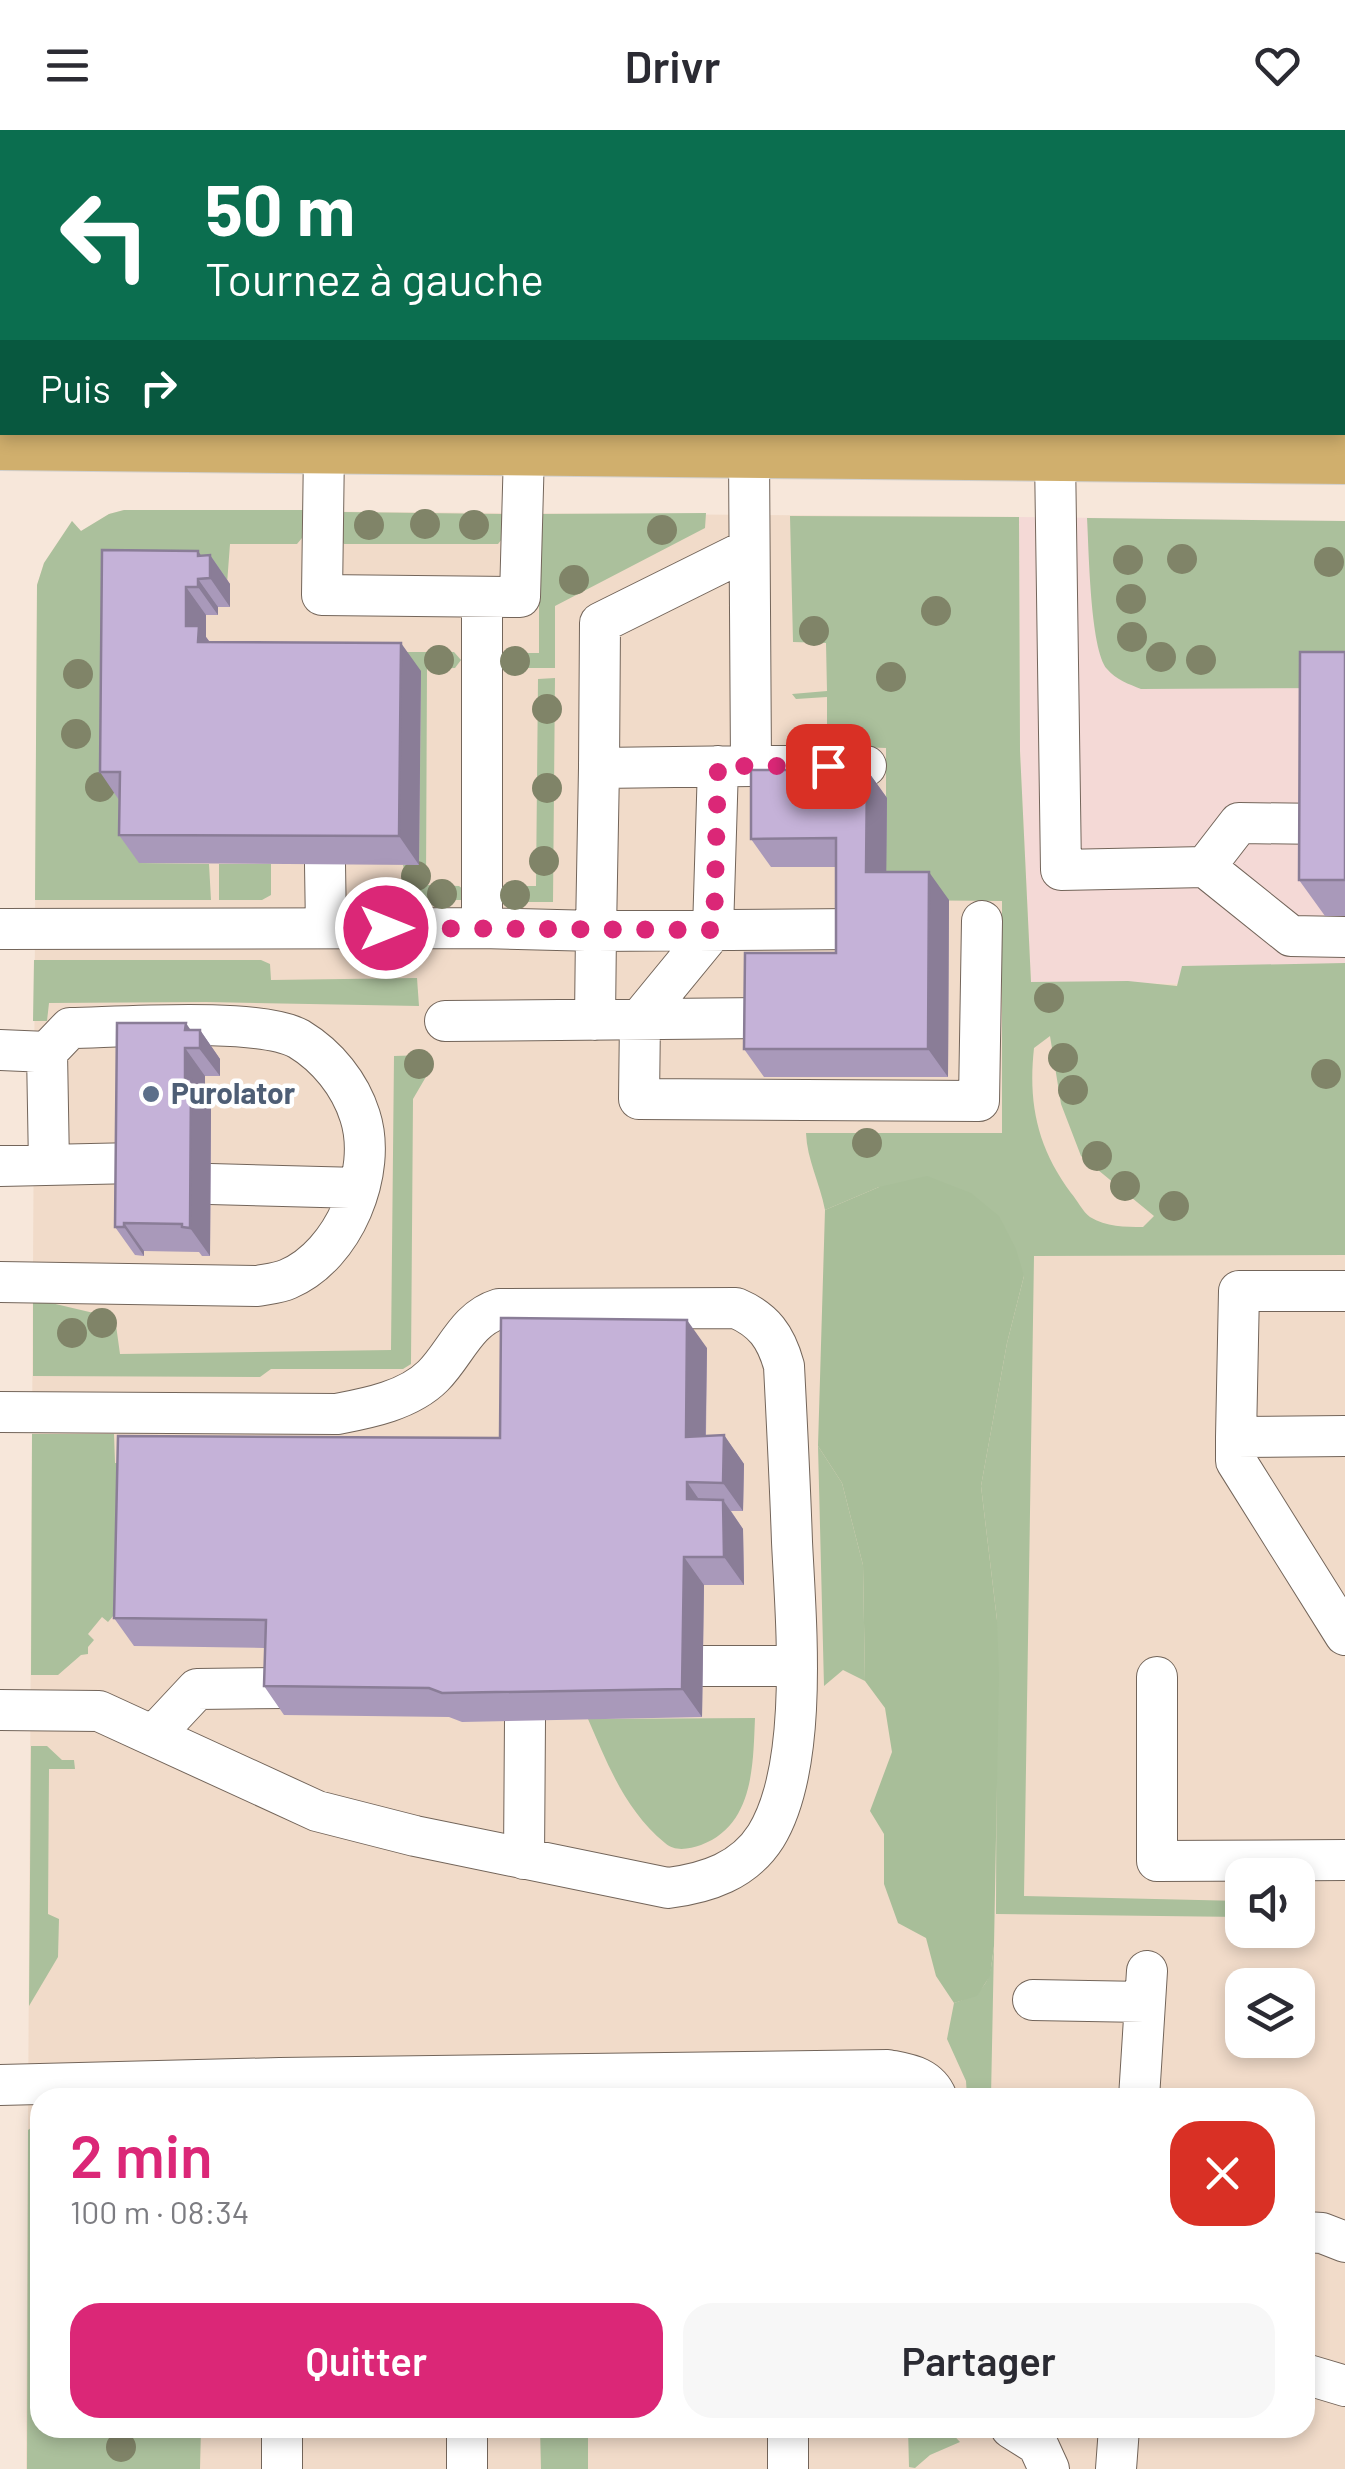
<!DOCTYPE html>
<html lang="fr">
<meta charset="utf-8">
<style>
body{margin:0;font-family:Barlow,sans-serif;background:#f7f7f7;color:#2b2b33;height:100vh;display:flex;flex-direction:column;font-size:38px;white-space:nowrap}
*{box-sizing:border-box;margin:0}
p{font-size:32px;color:#7c7c81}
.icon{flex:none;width:55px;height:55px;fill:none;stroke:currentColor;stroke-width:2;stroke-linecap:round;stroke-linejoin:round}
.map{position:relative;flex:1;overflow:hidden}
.side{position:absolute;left:30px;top:1958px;width:1285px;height:350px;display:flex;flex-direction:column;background:#fff;border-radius:30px;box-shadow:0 5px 15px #0003}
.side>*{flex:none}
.banner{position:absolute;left:0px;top:0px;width:1345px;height:305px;box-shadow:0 5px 15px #0003;background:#0b6e4f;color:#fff;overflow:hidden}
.fabs{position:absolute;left:1225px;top:1728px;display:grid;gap:20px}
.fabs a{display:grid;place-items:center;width:90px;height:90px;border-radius:20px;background:#fff;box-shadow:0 5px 15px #0003;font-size:50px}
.pin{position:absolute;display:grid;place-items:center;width:85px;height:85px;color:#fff;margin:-42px;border-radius:20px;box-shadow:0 5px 15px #0006}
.me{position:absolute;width:110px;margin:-55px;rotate:90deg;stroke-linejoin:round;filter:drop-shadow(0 0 8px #0008)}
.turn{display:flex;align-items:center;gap:35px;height:210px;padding:0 40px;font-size:45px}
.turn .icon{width:130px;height:130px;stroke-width:2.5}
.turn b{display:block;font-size:70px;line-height:85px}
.then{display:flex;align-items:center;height:95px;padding:0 40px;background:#0003;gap:20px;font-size:38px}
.round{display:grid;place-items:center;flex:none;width:105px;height:105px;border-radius:30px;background:#f7f7f7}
.head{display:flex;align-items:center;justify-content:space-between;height:170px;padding:0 40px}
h1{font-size:60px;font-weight:600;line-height:75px;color:#db2777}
.cta{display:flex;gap:20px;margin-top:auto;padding:20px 40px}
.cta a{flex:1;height:115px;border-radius:30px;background:#db2777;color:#fff;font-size:40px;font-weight:600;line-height:115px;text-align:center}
.cta a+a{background:#f7f7f7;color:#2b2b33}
header{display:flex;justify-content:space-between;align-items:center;height:130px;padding:0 40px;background:#fff;font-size:45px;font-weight:600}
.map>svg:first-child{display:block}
</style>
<header><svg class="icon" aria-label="menu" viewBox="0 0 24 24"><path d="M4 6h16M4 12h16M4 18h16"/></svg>Drivr<svg class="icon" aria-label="heart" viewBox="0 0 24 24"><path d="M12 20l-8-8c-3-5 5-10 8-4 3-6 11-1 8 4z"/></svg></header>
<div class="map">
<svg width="1345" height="2339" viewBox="0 0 1345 2339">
<rect width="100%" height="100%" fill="#f7e7da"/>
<path fill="#f4d9d6" d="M1019,387L1345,391V856L1030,852L1020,621Z"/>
<path fill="#f1dbc9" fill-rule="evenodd" d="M124,380L1019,387L1020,621L1031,852L1345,856V2339H26L37,455L44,433L72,391L81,401L109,384ZM1242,1745H1298V1800H1242ZM1242,1855H1298V1910H1242ZM40,1968H1305V2298H40Z"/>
<path fill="#abc09c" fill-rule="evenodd" d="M765,0H1345V277L1342,2Z
M124,380H303L302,408L297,414H230L227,454L218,450L140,670L139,733L209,734L211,770H35L37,455L44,433L72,391L81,401L109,384Z
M343,382L503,384L502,409L498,414H344L340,409Z
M706,383L705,398L555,476V538H506L500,533V527L505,523H539V384Z
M790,386L1019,387L1020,621L1031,852L1128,851L1177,856L1182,836L1345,833V1125L1034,1126L1024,1766L1242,1771V1787L996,1784L997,1490L981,1356L1007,1213L1024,1146L879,1057L825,1080C820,1053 807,1030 806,1003H1002V771L886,770V618L827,616V567L796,569L792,564L827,561L826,513L793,512ZM1050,906L1061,974L1081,1026L1154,1086L1143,1097C1125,1097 1106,1097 1090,1087C1083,1082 1077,1070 1071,1063C1037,1017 1028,973 1034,918Z
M1087,388L1345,391V558L1141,559C1129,554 1116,550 1107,539C1090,519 1089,419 1087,388Z
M402,522H454L461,530L455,538L427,539L426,755L459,756L464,760L462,770C428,770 411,773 403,735L419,734L421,542Z
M555,548L553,772H507L500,770L497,760L503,756H536L538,549Z
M219,734H271V765L262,770H219Z
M34,830H261L270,834L271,850L417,848L419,876L206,872L49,873L47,891H33Z
M426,925L427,945L413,969L411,1234L403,1239H271L260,1247L33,1246V1172H47L115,1188L120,1224L391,1220L394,926Z
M32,1304H114L115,1333L138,1334L119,1479L108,1492L102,1487L88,1504L94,1510L88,1517V1524L81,1525L58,1545H31Z
M818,1316L842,1353L863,1435L865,1551L843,1540L824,1556Z
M755,1588C753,1635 754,1695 701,1715C689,1719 675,1722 665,1713C625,1680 608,1635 588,1589Z
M31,1616H47L62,1630H74L75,1639H49L48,1784L59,1789L58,1827L29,1876Z
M994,1816L991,1967H967L966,1951L947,1909L954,1873C988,1862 990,1851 994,1816Z
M40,1992V2298H201L200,2339H27L28,2000Z
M540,2298H588V2339H541Z
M908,2298H947L960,2312L930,2325L915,2338L909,2337Z"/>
<path fill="#a8be99" d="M927,1046L971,1063L999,1086L1016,1119L1024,1146L1007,1213L981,1356L997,1490L999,1545L994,1816L990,1846L977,1866L954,1873L936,1846L926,1808L898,1793L884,1754V1704L870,1681L892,1622L885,1578L865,1551L863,1435L842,1353L818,1316L825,1080L879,1057Z"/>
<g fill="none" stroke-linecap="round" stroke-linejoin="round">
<defs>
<path id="minor" d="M172,2V0
M725,2V0
M324,319L322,465L520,467L524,322
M749,324L751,636H866
M1055,326L1061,740L1205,737L1291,806L1345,807
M749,419L600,493L599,638L751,636
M718,636L713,800L640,889L639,969L979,971L982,791
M325,734L326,798
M1205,737L1239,693L1326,694
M482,798L596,801L599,638
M0,799L482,798V467
M595,890L596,801L856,799
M445,891L765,888
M0,920L47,922L70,898C122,897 259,887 299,909C327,926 350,954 360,986C378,1042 344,1125 288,1149C279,1153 268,1154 258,1156L0,1152
M47,922L49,1035
M0,1036L136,1033
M210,1054L359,1058
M1345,1161H1239L1236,1307V1331L1345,1505
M0,1282L337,1284C369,1278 409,1270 433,1246C456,1223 466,1189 499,1179L736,1178C764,1190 776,1207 784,1236C787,1295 790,1353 792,1412C796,1494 809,1636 766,1706C744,1741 707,1753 668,1758L415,1706L317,1681L99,1581L0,1580
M1236,1307L1345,1306
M703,1536H795
M1157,1547V1731L1345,1730
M154,1605L197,1559L285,1558
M524,1729L525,1590
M1033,1870L1144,1872
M0,1955L280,1948L888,1940C908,1944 928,1946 937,1968
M1139,1968L1147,1841
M1305,2102L1322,2103L1345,2112
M1305,2244L1345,2256
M282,2298V2339
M467,2298V2339
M788,2298V2339
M1011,2298L1038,2315L1049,2339
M1116,2339L1119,2298"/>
<path id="major" d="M0,315L1345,329"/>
</defs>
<use href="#minor" stroke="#73655a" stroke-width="42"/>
<use href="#major" stroke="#d1d0cf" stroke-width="52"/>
<use href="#minor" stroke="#fff" stroke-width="40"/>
<use href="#major" stroke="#d0af6d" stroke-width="50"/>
</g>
<g fill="#808468">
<circle cx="425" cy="394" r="15"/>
<circle cx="369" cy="395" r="15"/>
<circle cx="474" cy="395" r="15"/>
<circle cx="662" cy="400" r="15"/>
<circle cx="1182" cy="429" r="15"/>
<circle cx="1128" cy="430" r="15"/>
<circle cx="1329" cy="432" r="15"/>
<circle cx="574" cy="450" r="15"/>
<circle cx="1131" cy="469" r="15"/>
<circle cx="936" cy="481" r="15"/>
<circle cx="814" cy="501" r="15"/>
<circle cx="1132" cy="507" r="15"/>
<circle cx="1161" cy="527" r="15"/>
<circle cx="439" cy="530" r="15"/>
<circle cx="1201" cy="530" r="15"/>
<circle cx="515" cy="531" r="15"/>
<circle cx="78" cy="544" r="15"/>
<circle cx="891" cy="547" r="15"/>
<circle cx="547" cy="579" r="15"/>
<circle cx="76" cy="604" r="15"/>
<circle cx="100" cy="657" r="15"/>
<circle cx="547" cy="658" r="15"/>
<circle cx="544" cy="731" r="15"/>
<circle cx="416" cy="746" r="15"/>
<circle cx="442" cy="764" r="15"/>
<circle cx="515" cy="765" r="15"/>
<circle cx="1049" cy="868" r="15"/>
<circle cx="1063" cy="928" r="15"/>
<circle cx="419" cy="934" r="15"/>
<circle cx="1326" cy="944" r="15"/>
<circle cx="1073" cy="960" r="15"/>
<circle cx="867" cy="1013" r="15"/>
<circle cx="1097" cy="1026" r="15"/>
<circle cx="1125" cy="1056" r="15"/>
<circle cx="1174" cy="1076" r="15"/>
<circle cx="102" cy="1193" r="15"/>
<circle cx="72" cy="1203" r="15"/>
<circle cx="121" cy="2317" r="15"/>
</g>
<path fill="#a999ba" d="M198,421L201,426L210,425L230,454V477H218V485H206V507L210,512L421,541L419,735L139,733L119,705V670L100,642Z
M1345,522V786H1325L1299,750Z
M867,640L887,668L886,742L949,770L948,947H764L744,919L836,823V737H771L751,709Z
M191,900H200L220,929V946H205V969L211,978L210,1126H202L199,1122L144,1121V1126L135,1125L115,1097Z
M707,1218L706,1306L724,1305L744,1334L743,1381H731L743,1399L744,1455H704L702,1587L462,1592L449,1587L284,1585L264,1556L265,1518L134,1516L114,1488L500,1308Z"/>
<path fill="#8a7d97" d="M616,0H636V2H616Z
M198,421L210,439V425L230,454V477L210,448L198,426Z
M198,449L218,477V485L198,457Z
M186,457L206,485V507L219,525L218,541L186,496Z
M401,513L421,541L419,735L399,706Z
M867,640L887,668L886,770L866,742Z
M929,742L949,770L948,947L928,919Z
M186,893L200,914V900L220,929V946L185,900Z
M185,918L205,946V969L211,978L210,1126L190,1098L185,949Z
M124,1093L144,1121V1126L124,1097Z
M687,1190L707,1218L705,1335L686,1307Z
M724,1305L744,1334L743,1381L723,1353Z
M687,1352L707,1381L687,1369Z
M723,1370L743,1399L744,1455L724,1427Z
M684,1427L704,1455L702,1587L682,1559Z"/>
<path fill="#c5b2d8" stroke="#8a7d97" stroke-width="2.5" d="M365,0H616V2H365Z
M102,420L198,421V426L210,425V448L198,449V457H186V496H199L198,512L401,513L399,706L119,705L120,642H100Z
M1300,522H1345V750H1299Z
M751,640H867L866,742H929L928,919H744L745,823H836V708L751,709Z
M117,893H186L185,900H200V918H185V949H191L190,1098L182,1097V1094L124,1093V1097H115Z
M501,1188L687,1190L686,1307L724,1305L723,1353L687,1352V1369L723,1370L724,1427H684L682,1559L442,1563L429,1558L264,1556L266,1490L114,1488L118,1306L500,1308Z"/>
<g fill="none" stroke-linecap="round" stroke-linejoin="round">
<path stroke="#db2777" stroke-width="18" stroke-dasharray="0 32.4" d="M386,798L714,800L718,636H828"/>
</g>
<circle fill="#5c6f8a" stroke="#fff" stroke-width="4" cx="151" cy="964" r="10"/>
<g text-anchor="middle" stroke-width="9" stroke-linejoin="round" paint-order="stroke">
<g font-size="30" font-weight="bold" fill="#4e5e75" stroke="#fff" text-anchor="start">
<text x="171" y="974">Purolator</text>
</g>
</g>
</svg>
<div class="fabs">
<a><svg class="icon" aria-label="sound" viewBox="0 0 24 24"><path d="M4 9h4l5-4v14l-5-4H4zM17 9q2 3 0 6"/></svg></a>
<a><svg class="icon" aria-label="layers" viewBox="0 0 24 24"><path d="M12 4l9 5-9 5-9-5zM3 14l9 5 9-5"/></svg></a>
</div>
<div class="pin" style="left:828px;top:636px;background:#d93025"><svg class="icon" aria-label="arrive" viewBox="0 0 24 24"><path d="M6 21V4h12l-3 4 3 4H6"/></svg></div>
<svg class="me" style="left:386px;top:798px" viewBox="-20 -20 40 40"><circle r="17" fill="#db2777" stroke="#fff" stroke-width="3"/><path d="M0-11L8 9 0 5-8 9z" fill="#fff"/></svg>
<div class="banner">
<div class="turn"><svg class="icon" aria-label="left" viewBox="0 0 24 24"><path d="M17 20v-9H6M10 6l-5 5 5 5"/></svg><div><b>50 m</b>Tournez à gauche</div></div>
<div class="then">Puis<svg class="icon" aria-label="right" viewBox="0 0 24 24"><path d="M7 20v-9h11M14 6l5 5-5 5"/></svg></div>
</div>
<section class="side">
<div class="head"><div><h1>2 min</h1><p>100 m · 08:34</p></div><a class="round" style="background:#d93025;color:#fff"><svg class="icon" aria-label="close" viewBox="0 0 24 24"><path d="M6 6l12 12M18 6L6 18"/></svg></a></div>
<div class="cta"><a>Quitter</a><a>Partager</a></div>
</section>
</div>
